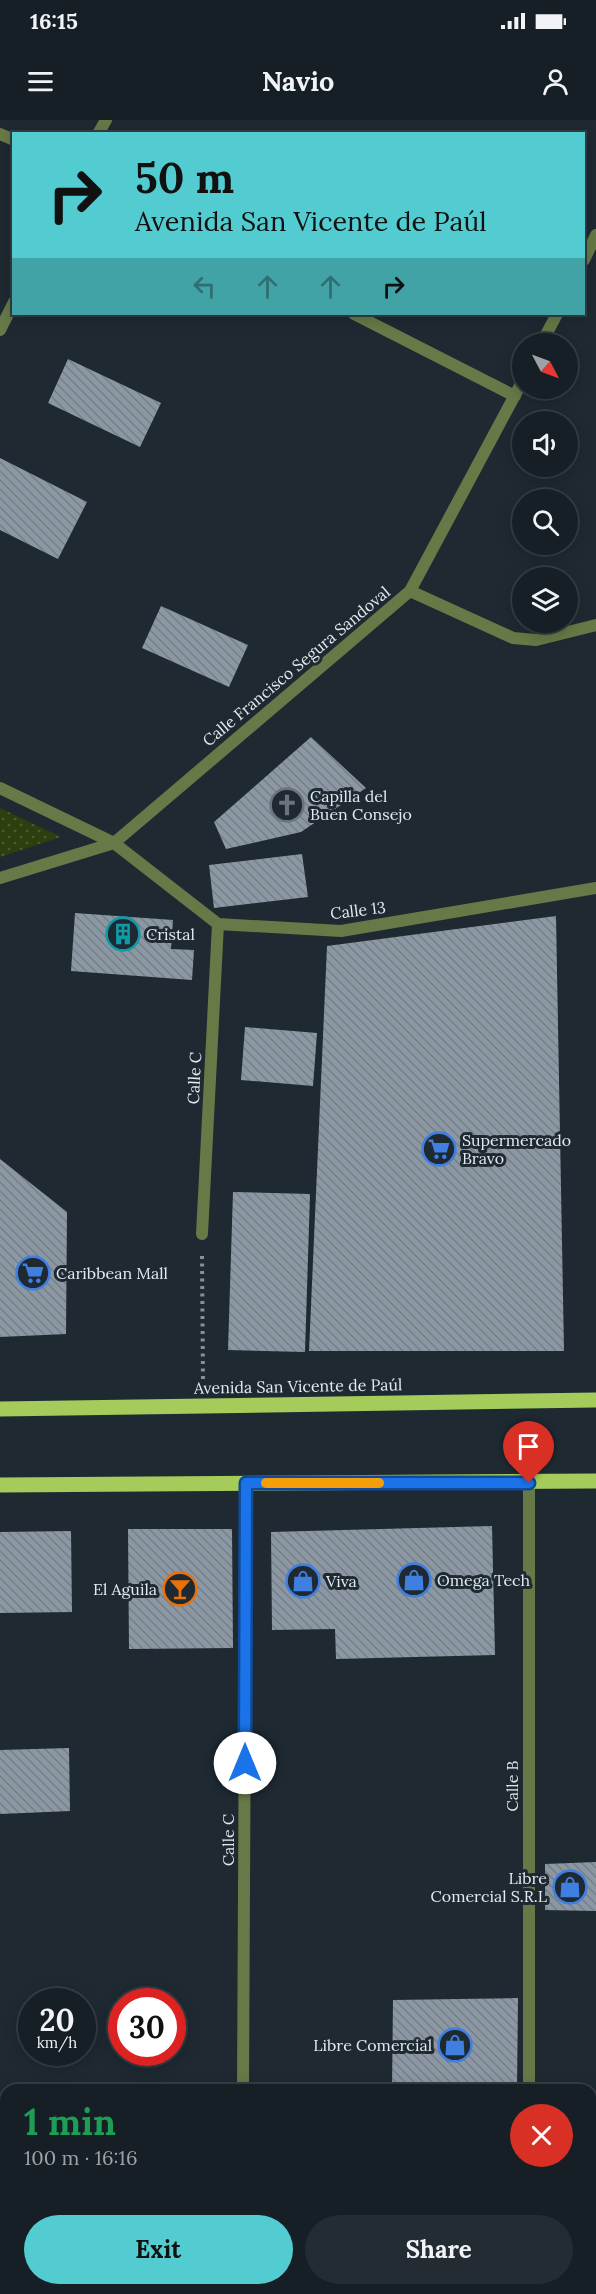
<!DOCTYPE html>
<meta charset="utf-8">
<style>
body{margin:0;font-family:Lora,serif;background:#232c32;color:#f1f3f6;height:100vh;display:flex;flex-direction:column;font-size:22px;white-space:nowrap}
*{box-sizing:border-box;margin:0}
p{font-size:20px;color:#9ea2a7}
.icon{flex:none;width:33px;height:33px;fill:none;stroke:currentColor;stroke-width:2;stroke-linecap:round;stroke-linejoin:round}
.map{position:relative;flex:1;overflow:hidden}
.details{position:absolute;left:0px;top:1964px;width:597px;height:212px;display:flex;flex-direction:column;background:#161f26;border-radius:18px 18px 0 0;box-shadow:0 3px 15px #0003,0 0 0 2px #353d43}
.details>*{flex:none}
.guide{position:absolute;left:12px;top:12px;width:573px;height:183px;border-radius:0px;box-shadow:0 3px 15px #0003,0 0 0 2px #353d43;background:#52ccd0;color:#111;overflow:hidden}
.needle{width:39px;rotate:131deg}
.controls{position:absolute;left:512px;top:213px;display:grid;gap:12px}
.controls a{display:grid;place-items:center;width:66px;height:66px;border-radius:50%;background:#161f26;box-shadow:0 3px 15px #0003,0 0 0 2px #353d43;font-size:30px}
.speed{position:absolute;left:18px;top:1868px;display:flex;gap:12px;font-size:30px;font-weight:700;text-align:center}
.speed>*{display:grid;place-content:center;width:78px;height:78px;border-radius:50%;background:#161f26;box-shadow:0 3px 15px #0003,0 0 0 2px #353d43;line-height:1}
.speed small{font-size:15px;font-weight:400}
.speed .limit{border:9px solid #d22;background:#fff;color:#111}
.pin{position:absolute;display:grid;place-items:center;width:51px;height:51px;color:#fff;margin:-62px -26px;border-radius:50% 50% 50% 0;rotate:-45deg;box-shadow:0 0 6px #0007}
.pin .icon{rotate:45deg}
.me{position:absolute;width:66px;margin:-33px;rotate:0deg;stroke-linejoin:round;filter:drop-shadow(0 0 4px #0008)}
.turn{display:flex;align-items:center;gap:21px;height:126px;padding:0 24px;font-size:27px}
.turn .icon{width:78px;height:78px;stroke-width:2.5}
.turn b{display:block;font-size:42px;line-height:51px}
.lanes{display:flex;align-items:center;height:57px;padding:0 24px;background:#0003;justify-content:center;gap:30px;direction:ltr}
.lanes .off{opacity:.35}
.round{display:grid;place-items:center;flex:none;width:63px;height:63px;border-radius:32px;background:#232c32}
.head{display:flex;align-items:center;justify-content:space-between;height:102px;padding:0 24px}
h1{font-size:36px;font-weight:800;line-height:45px;color:#1e9e55}
.primary-button{display:flex;gap:12px;margin-top:auto;padding:12px 24px}
.primary-button a{flex:1;height:69px;border-radius:36px;background:#52ccd0;color:#111;font-size:24px;font-weight:800;line-height:69px;text-align:center}
.primary-button a+a{background:#232c32;color:#f1f3f6}
.status{display:flex;justify-content:space-between;align-items:center;height:42px;padding:0 30px;background:#161f26;direction:ltr}
.status svg{height:16px;fill:currentColor}
header{display:flex;justify-content:space-between;align-items:center;height:78px;padding:0 24px;background:#161f26;font-size:27px;font-weight:800}
.map>svg:first-child{display:block}
</style>
<div class="status"><b>16:15</b><svg viewBox="0 0 49 12"><path d="M0 12V9h3v3zM5 12V6h3v6zM10 12V3h3v9zM15 12V0h3v12zM26 1h20v11H26zM47 4h2v5h-2z"/></svg></div>
<header><svg class="icon" aria-label="menu" viewBox="0 0 24 24"><path d="M4 6h16M4 12h16M4 18h16"/></svg>Navio<svg class="icon" aria-label="person" viewBox="0 0 24 24"><circle cx="12" cy="8" r="4"/><path d="M4 21q1-7 8-7t8 7"/></svg></header>
<div class="map">
<svg width="596" height="2174" viewBox="0 0 596 2174">
<defs>
<pattern id="park-dots" width="8" height="8" patternUnits="userSpaceOnUse" patternTransform="scale(1.5)"><rect width="8" height="8" fill="#2d3f0f"/><path d="M2 2h.1M6 6h.1" fill="none" stroke="#4b5b32" stroke-width="1.8" stroke-linecap="round"/></pattern>
<pattern id="building-back-hatch" width="6" height="6" patternUnits="userSpaceOnUse" patternTransform="scale(1.5)"><rect width="6" height="6" fill="#8b98a4"/><path d="M-1 5l2 2M0 0l6 6M5-1l2 2" fill="none" stroke="#767f88"/></pattern>
</defs>
<rect width="100%" height="100%" fill="#1e2932"/>
<path fill="url(#park-dots)" d="M0,688L61,717L0,737Z"/>
<path fill="url(#building-back-hatch)" d="M68,239L161,283L140,327L48,283Z
M0,338L87,382L58,439L0,410Z
M161,486L248,525L229,567L142,528Z
M311,617L366,668L301,712L226,729L214,702Z
M302,734L308,777L214,788L209,745Z
M75,793L173,800L171,829L194,830L192,860L71,851Z
M556,796L564,1231H309L327,826Z
M245,907L317,913L313,966L241,960Z
M0,1039L67,1092L66,1214L0,1217Z
M233,1072L310,1074L305,1232L228,1230Z
M492,1406L495,1535L336,1539L335,1509L272,1510L271,1412Z
M128,1409H232L233,1528L129,1529Z
M71,1411L72,1492L0,1493V1412Z
M69,1628L70,1691L0,1694V1630Z
M596,1742V1791L545,1790V1744Z
M518,1878L517,1970H392L393,1880Z"/>
<g fill="none" stroke-linecap="round" stroke-linejoin="round">
<path stroke="#879098" stroke-width="4" stroke-dasharray="3 4.5" stroke-linecap="butt" d="M202,1136L203,1261"/>
<path stroke="#667946" stroke-width="12" d="M0,14L14,20
M98,14L106,0
M584,140L596,115
M354,194L515,276
M0,210L14,182
M541,224L557,194
M410,471L513,518L536,520L596,505
M0,668L114,723L218,804L341,811L596,768
M0,758L114,723L410,471L522,262
M202,1114L218,804
M529,1363V1970
M243,1970L246,1363
M591,2091H596
M0,2105H6
M50,2169V2174
M527,2174V2169"/>
<path stroke="#a5cb5b" stroke-width="15" d="M0,1289L596,1280
M0,1365L596,1361"/>
</g>
<g fill="none" stroke-linecap="round" stroke-linejoin="round">
<defs>
<path id="route" d="M245,1643L246,1363H529"/>
</defs>
<use href="#route" stroke="#114b97" stroke-width="15"/>
<use href="#route" stroke="#1a73e8" stroke-width="10"/>
<path stroke="#f59e0b" stroke-width="10" d="M266,1363H379"/>
</g>
<defs>
<symbol id="church-ring" viewBox="-11 -11 22 22"><circle r="9.5" fill="#1e2932" stroke="#6b7280" stroke-width="1.5"/><path d="M-1.2-6h2.4v3.5h3.3v2.4h-3.3V6h-2.4V-.1h-3.3v-2.4h3.3Z" fill="#6b7280"/></symbol>
<symbol id="building-ring" viewBox="-11 -11 22 22"><circle r="9.5" fill="#1e2932" stroke="#0f9aa8" stroke-width="1.5"/><path d="M-4-6H4V6H1V3H-1V6H-4ZM-2.5-4.3h1.7v1.8h-1.7ZM.8-4.3h1.7v1.8H.8ZM-2.5-1h1.7V.8h-1.7ZM.8-1h1.7V.8H.8Z" fill="#0f9aa8"/></symbol>
<symbol id="supermarket-ring" viewBox="-11 -11 22 22"><circle r="9.5" fill="#1e2932" stroke="#3f7fe0" stroke-width="1.5"/><path d="M-6-5.5h2.5l.6 2H6L4.5 2H-2.5L-4.4-4H-6ZM-1.5 3.2a1.3 1.3 0 1 0 .1 0ZM3 3.2a1.3 1.3 0 1 0 .1 0Z" fill="#3f7fe0"/></symbol>
<symbol id="shop-ring" viewBox="-11 -11 22 22"><circle r="9.5" fill="#1e2932" stroke="#3f7fe0" stroke-width="1.5"/><path d="M-5-2.5h2.3a2.7 3.5 0 0 1 5.4 0H5L5.5 6h-11ZM-1.5-2.5h3a1.5 2.3 0 0 0-3 0Z" fill="#3f7fe0"/></symbol>
<symbol id="bar-ring" viewBox="-11 -11 22 22"><circle r="9.5" fill="#1e2932" stroke="#e8710a" stroke-width="1.5"/><path d="M-6-5H6L.8 .8V4.5H3.5V6h-7V4.5H-.8V.8Z" fill="#e8710a"/></symbol>
</defs>
<g fill-rule="evenodd">
<use href="#church-ring" x="268" y="666" width="38" height="38"/>
<use href="#building-ring" x="104" y="795" width="38" height="38"/>
<use href="#supermarket-ring" x="420" y="1010" width="38" height="38"/>
<use href="#supermarket-ring" x="14" y="1134" width="38" height="38"/>
<use href="#shop-ring" x="395" y="1441" width="38" height="38"/>
<use href="#shop-ring" x="284" y="1442" width="38" height="38"/>
<use href="#bar-ring" x="161" y="1450" width="38" height="38"/>
<use href="#shop-ring" x="551" y="1748" width="38" height="38"/>
<use href="#shop-ring" x="436" y="1906" width="38" height="38"/>
</g>
<g text-anchor="middle" stroke-width="6" stroke-linejoin="round" paint-order="stroke">
<g font-size="16" fill="#e2e9f0" stroke="#1e2932">
<text transform="translate(296 546) rotate(-40)" y="6">Calle Francisco Segura Sandoval</text>
<text transform="translate(358 790) rotate(-7)" y="6">Calle 13</text>
<text transform="translate(194 958) rotate(-87)" y="6">Calle C</text>
<text transform="translate(298 1266) rotate(-1)" y="6">Avenida San Vicente de Paúl</text>
<text transform="translate(512 1666) rotate(-90)" y="6">Calle B</text>
<text transform="translate(228 1720) rotate(-90)" y="6">Calle C</text>
</g>
<g font-size="16" fill="#e2e9f0" stroke="#1e2932" text-anchor="start">
<text x="310" y="682">Capilla del<tspan x="310" dy="18">Buen Consejo</tspan></text>
<text x="146" y="820">Cristal</text>
<text x="462" y="1026">Supermercado<tspan x="462" dy="18">Bravo</tspan></text>
<text x="56" y="1159">Caribbean Mall</text>
<text x="437" y="1466">Omega Tech</text>
<text x="326" y="1467">Viva</text>
<text x="157" y="1475" text-anchor="end">El Aguila</text>
<text x="547" y="1764" text-anchor="end">Libre<tspan x="547" dy="18">Comercial S.R.L</tspan></text>
<text x="432" y="1931" text-anchor="end">Libre Comercial</text>
</g>
</g>
</svg>
<div class="controls">
<a><svg class="needle" viewBox="-14 -14 28 28"><path d="M0-13l5 13h-10z" fill="#e53935"/><path d="M0 13l5-13h-10z" fill="#9ea2a7"/></svg></a>
<a><svg class="icon" aria-label="sound" viewBox="0 0 24 24"><path d="M4 9h4l5-4v14l-5-4H4zM17 9q2 3 0 6"/></svg></a>
<a><svg class="icon" aria-label="search" viewBox="0 0 24 24"><circle cx="10" cy="10" r="6"/><path d="M15 15l6 6"/></svg></a>
<a><svg class="icon" aria-label="layers" viewBox="0 0 24 24"><path d="M12 4l9 5-9 5-9-5zM3 14l9 5 9-5"/></svg></a>
</div>
<div class="speed"><div>20<small>km/h</small></div><div class="limit">30</div></div>
<div class="pin" style="left:529px;top:1363px;background:#d93025"><svg class="icon" aria-label="arrive" viewBox="0 0 24 24"><path d="M6 21V4h12l-3 4 3 4H6"/></svg></div>
<svg class="me" style="left:245px;top:1643px" viewBox="-20 -20 40 40"><circle r="19" fill="#fff"/><path d="M0-13L10 11 0 6-10 11z" fill="#1a73e8"/></svg>
<div class="guide">
<div class="turn"><svg class="icon" aria-label="right" viewBox="0 0 24 24"><path d="M7 20v-9h11M14 6l5 5-5 5"/></svg><div><b>50 m</b>Avenida San Vicente de Paúl</div></div>
<div class="lanes"><svg class="icon off" aria-label="left" viewBox="0 0 24 24"><path d="M17 20v-9H6M10 6l-5 5 5 5"/></svg><svg class="icon off" aria-label="ahead" viewBox="0 0 24 24"><path d="M12 20V5M6 11l6-6 6 6"/></svg><svg class="icon off" aria-label="ahead" viewBox="0 0 24 24"><path d="M12 20V5M6 11l6-6 6 6"/></svg><svg class="icon" aria-label="right" viewBox="0 0 24 24"><path d="M7 20v-9h11M14 6l5 5-5 5"/></svg></div>
</div>
<section class="details">
<div class="head"><div><h1>1 min</h1><p>100 m · 16:16</p></div><a class="round" style="background:#d93025;color:#fff"><svg class="icon" aria-label="close" viewBox="0 0 24 24"><path d="M6 6l12 12M18 6L6 18"/></svg></a></div>
<div class="primary-button"><a>Exit</a><a>Share</a></div>
</section>
</div>
